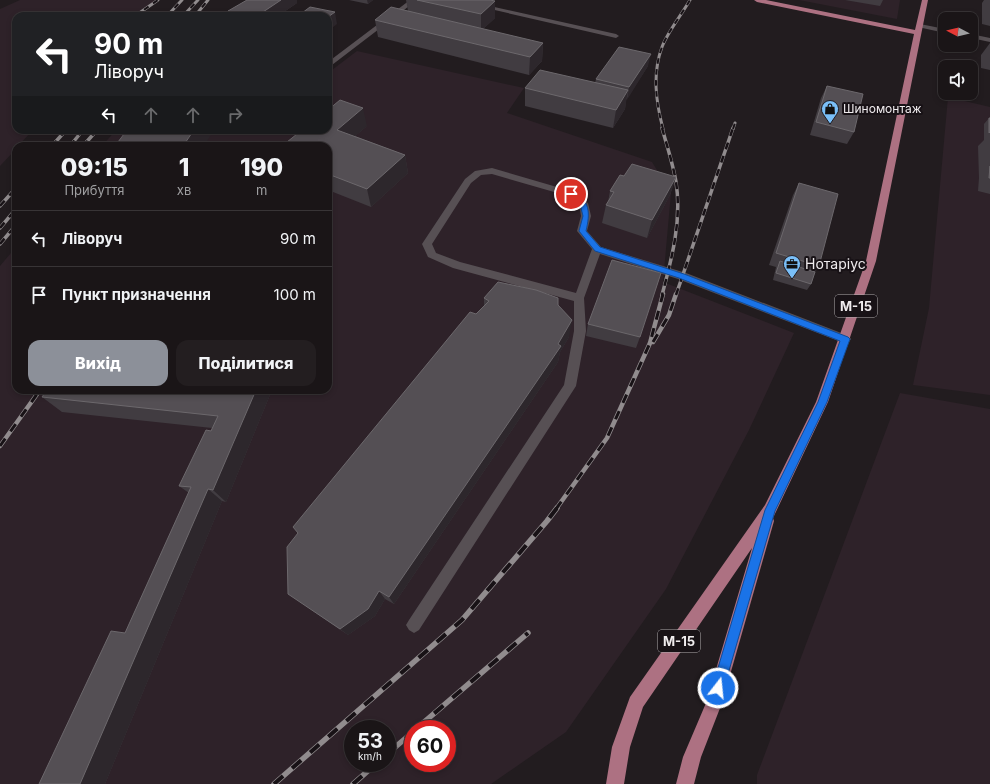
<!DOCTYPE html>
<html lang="uk">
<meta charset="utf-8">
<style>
body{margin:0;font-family:Inter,sans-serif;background:#231e20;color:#f1f3f6;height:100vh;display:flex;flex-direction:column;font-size:15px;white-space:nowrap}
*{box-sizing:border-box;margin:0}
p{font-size:13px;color:#9f9fa1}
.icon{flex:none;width:22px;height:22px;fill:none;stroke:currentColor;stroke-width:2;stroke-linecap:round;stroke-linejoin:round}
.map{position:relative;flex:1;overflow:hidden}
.panel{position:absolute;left:12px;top:142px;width:320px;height:252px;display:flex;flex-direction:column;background:#1a1517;border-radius:12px;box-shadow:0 2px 6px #0003,0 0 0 1px #383436}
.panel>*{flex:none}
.top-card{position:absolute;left:12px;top:12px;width:320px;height:122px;border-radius:12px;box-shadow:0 2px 6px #0003,0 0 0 1px #383436;background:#202124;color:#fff;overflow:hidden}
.needle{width:26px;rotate:277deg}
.tools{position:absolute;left:938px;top:12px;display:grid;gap:8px}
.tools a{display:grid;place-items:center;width:40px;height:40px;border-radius:8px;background:#1a1517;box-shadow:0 2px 6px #0003,0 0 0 1px #383436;font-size:20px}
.speed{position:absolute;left:344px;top:720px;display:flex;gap:8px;font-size:20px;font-weight:700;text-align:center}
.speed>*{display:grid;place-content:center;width:52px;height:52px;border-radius:50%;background:#1a1517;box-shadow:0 2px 6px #0003,0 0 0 1px #383436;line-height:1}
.speed small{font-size:10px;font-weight:400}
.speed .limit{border:6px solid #d22;background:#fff;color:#111}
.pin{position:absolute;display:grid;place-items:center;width:34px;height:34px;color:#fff;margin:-17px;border:2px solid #fff;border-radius:50%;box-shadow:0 1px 4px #0007}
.me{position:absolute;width:44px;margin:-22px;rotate:16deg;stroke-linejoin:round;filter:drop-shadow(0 0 3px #0008)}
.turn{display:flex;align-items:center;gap:14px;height:84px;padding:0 16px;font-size:18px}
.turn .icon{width:52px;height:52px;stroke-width:2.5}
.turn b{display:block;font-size:28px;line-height:34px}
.lanes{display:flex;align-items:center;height:38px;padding:0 16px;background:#0003;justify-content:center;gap:20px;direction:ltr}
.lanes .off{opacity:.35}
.eta{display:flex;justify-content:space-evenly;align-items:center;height:68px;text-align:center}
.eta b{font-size:24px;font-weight:800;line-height:28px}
.primary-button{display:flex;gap:8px;margin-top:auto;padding:8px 16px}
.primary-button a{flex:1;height:46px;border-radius:12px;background:#8c9099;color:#fff;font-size:16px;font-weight:800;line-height:46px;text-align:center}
.primary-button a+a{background:#231e20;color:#f1f3f6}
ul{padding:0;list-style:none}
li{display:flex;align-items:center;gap:12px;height:56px;padding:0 16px;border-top:1px solid #383436}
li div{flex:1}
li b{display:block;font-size:15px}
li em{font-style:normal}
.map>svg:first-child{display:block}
</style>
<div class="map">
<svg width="990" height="784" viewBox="0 0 990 784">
<rect width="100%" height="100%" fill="#221c1f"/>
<path fill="#2e2229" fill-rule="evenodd" d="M20,0H155L140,16H16V130H33L18,146H16V149L0,166V9Z
M799,0H900L897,19Z
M357,51L524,88L507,113L652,162L671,193L663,282L794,333L749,430L666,589L566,732L491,784H0V266L16,247V390H328V146H102L116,130H328V73ZM353,729H387V763H353ZM413,729H447V763H413Z
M948,97L990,107V395L913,385L929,308Z
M900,393L990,409V784H757V775Z"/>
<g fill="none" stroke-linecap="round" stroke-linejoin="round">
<path fill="#575054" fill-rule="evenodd" d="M410,0H417L328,68V62Z
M451,0H463L616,34L619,36L616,38Z
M920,24L945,29V33L918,27L917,26Z
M971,34L990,38V42L971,38Z
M492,168L574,192L588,203L591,216L587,231L601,247L686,273L849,336L851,339L849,342L845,343L841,342L678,279L600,254L584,298L586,331L576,386L419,630L414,633L409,630L406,625L409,620L564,385L574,331V301L453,268L428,257L422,244L465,179L475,171ZM492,174L568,196L579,204L581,216L577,231L592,249L576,293L460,262L436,253L432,244L471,183L481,175Z"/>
<path fill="#ad7182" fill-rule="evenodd" d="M754,0H766L915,30L922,0H928L876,261L828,402L773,518L774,521L722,703L701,757L694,784H676L683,757L706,703L752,548L643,707L630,747L624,784H606L612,747L630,697L765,505L816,402L866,261L914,34L757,2Z"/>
<defs>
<path id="rail-far3" d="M135,16L158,0
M167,16L182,0
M183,16L198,0
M195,16L208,0
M663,129C656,102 652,74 662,47C667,33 682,14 690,0
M733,129L735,123"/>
<path id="rail-far2" d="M662,128C667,146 673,164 676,182C682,220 672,258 662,295
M52,146L66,130
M70,146L83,130
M83,146L97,130
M0,206L16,188
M0,228L16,209
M0,244L16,225
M676,295L733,128"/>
<path id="rail-far1" d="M653,342L669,315L676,294
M0,446L40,390
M556,509L607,438L650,343L663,294"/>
<path id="rail" d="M416,729L528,633
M387,754L413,732
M274,784L462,620L547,521L557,508
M353,784L377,763"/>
</defs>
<use href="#rail-far3" stroke="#918c8e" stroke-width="3"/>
<use href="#rail-far2" stroke="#918c8e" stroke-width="3.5"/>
<use href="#rail-far1" stroke="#918c8e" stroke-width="4.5"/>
<use href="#rail" stroke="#918c8e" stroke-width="5.5"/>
<use href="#rail-far3" stroke="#181216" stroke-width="2" stroke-dasharray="5.5" stroke-linecap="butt"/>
<use href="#rail-far2" stroke="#181216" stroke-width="2.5" stroke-dasharray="7" stroke-linecap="butt"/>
<use href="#rail-far1" stroke="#181216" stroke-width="3" stroke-dasharray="9" stroke-linecap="butt"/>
<use href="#rail" stroke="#181216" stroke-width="4" stroke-dasharray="12" stroke-linecap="butt"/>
</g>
<path fill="#413c41" d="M349,0H373L368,4Z
M406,0H490L495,1V18L483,29L543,43L542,61L529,75L378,37L375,20L408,11Z
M845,0H883L880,6Z
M984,0H990V26L982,24V3Z
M297,3L278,16H230L228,11Z
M990,43V70L981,68V55Z
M648,66L626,100L625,109L613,128L525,106V88L595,83L596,79Z
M827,86L854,132L847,144L810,135L821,98Z
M989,118H990V194L978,191L979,178L978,146L984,140V124Z
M367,126L355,136L405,155L408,173L371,207L328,190V146Z
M624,176L676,177L670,195L647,238L602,223L606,205L608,202L610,191Z
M799,183L819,266L815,272L811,284L807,290L773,280L776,267L769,265L793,195Z
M484,298L558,305L569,337L560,352L558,362L394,604L385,599L375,616L348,635L288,594L476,314L484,306Z
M588,324L640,337L636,348L586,336Z
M47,390H272L226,502L222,501L105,784H39L125,633L189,493L179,486L212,428L62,412L42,397Z"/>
<path fill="#2d272c" d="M281,0H297V3L278,16H257Z
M367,0H373L368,4Z
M495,1V18L481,31V14Z
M335,12L337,24L328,31V17Z
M543,43L542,61L529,75L530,57Z
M651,54L648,66L627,100L629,87Z
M628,90L625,109L613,128L616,110Z
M363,108L367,126L341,148L337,130Z
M194,130H214L204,146H183Z
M405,155L408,173L371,207L367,189Z
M676,177L670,195L647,238L652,220Z
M572,320L569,337L560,352L558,362L394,604L389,597L558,344Z
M256,390H272L226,502L213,490Z
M208,489L222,501L105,784H80Z
M379,591L385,599L375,616L348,635L340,629Z"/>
<path fill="#544f54" stroke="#6c686c" d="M247,0H281L257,16H247L228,11Z
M417,0H490L495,1L481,14Z
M310,7L335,12L328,17V16H298Z
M391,7L543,43L530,57L375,20Z
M619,47L651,54L629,87L596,79Z
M540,70L628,90L616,110L525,88Z
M827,86L863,94L854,132L816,122Z
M340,100L363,108L337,130L405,155L367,189L328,174V146H282L302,130H328V110Z
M989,118H990V132L989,133Z
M127,130H194L183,146H115Z
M632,164L676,177L652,220L606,205L614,192L610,191L620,175L624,176Z
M990,166V178H989Z
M799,183L838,194L819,266L776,253Z
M612,260L661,273L640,337L588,324Z
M780,261L815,272L811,284L776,273Z
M498,282L536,290L558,298V305L572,320L558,344L561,346L389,597L379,591L368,609L340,629L288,594L287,547L298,533L293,527L470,312L476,314L489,301L484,298Z
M47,390H256L213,490L208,489L80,784H39L111,631L125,633L191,487L179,486L206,430L211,431L218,416L42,397Z"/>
<path fill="#1a73e8" stroke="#114b97" d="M571,192C591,199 590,214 586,231L600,247L684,274L848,337L850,339L827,402L775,511L724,688L722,692L718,694L714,692L712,688L765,510L818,402L840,341L679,278L595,251L579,231L583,216L580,204L568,194Z"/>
<defs>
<symbol id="shop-pin" viewBox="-11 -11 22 30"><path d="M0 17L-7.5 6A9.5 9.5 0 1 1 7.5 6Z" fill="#7abff8" stroke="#181216"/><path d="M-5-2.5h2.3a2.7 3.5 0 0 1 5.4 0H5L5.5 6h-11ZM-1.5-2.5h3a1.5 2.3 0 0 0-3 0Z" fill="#111"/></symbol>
<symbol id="office-pin" viewBox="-11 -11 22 30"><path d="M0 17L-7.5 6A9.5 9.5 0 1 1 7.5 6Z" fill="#7abff8" stroke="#181216"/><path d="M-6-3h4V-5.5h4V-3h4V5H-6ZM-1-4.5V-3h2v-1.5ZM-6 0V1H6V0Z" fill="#111"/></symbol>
</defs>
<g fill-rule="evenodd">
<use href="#shop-pin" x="820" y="99" width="20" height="27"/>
<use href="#office-pin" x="782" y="254" width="20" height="27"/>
</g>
<g text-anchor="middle" stroke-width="4" stroke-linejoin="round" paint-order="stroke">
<g font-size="12" fill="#f0ecee" stroke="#181216" text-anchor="start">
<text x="843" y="113">Шиномонтаж</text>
</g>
<g fill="#181216" stroke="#afabad" stroke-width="1">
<rect x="835" y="295" width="42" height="22" rx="3"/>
<rect x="658" y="630" width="42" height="22" rx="3"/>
</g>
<g font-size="13" font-weight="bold" fill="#f0ecee">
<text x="856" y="311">М-15</text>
<text x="679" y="646">М-15</text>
</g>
<g font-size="14" fill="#f0ecee" stroke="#181216" text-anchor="start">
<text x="805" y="269">Нотаріус</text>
</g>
</g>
</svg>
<div class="tools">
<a><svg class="needle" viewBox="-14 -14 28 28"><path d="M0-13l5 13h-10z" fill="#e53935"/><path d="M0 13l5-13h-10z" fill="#9f9fa1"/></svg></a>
<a><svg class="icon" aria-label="sound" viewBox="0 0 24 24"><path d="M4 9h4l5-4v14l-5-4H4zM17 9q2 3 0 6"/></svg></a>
</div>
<div class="speed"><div>53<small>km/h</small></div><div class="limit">60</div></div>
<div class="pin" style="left:571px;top:194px;background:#d93025"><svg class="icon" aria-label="arrive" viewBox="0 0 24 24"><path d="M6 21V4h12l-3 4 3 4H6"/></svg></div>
<svg class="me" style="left:718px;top:688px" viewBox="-20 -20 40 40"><circle r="17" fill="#1a73e8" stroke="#fff" stroke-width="3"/><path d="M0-11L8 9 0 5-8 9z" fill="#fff"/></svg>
<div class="top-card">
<div class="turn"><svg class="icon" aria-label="left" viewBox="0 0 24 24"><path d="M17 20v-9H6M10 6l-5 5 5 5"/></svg><div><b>90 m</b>Ліворуч</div></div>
<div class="lanes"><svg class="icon" aria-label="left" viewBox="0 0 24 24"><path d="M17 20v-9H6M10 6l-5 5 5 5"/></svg><svg class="icon off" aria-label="ahead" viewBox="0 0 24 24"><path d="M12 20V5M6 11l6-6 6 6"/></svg><svg class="icon off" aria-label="ahead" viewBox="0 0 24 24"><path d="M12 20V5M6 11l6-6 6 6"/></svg><svg class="icon off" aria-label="right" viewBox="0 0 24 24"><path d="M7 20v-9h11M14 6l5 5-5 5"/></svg></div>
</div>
<section class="panel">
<div class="eta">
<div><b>09:15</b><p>Прибуття</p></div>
<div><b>1</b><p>хв</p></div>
<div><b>190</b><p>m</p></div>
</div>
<ul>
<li><svg class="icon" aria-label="left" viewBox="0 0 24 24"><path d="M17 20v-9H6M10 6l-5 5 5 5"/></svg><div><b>Ліворуч</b></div><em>90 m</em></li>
<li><svg class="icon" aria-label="arrive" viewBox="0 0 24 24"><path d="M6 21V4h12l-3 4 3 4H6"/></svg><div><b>Пункт призначення</b></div><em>100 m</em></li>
</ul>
<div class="primary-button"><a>Вихід</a><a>Поділитися</a></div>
</section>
</div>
